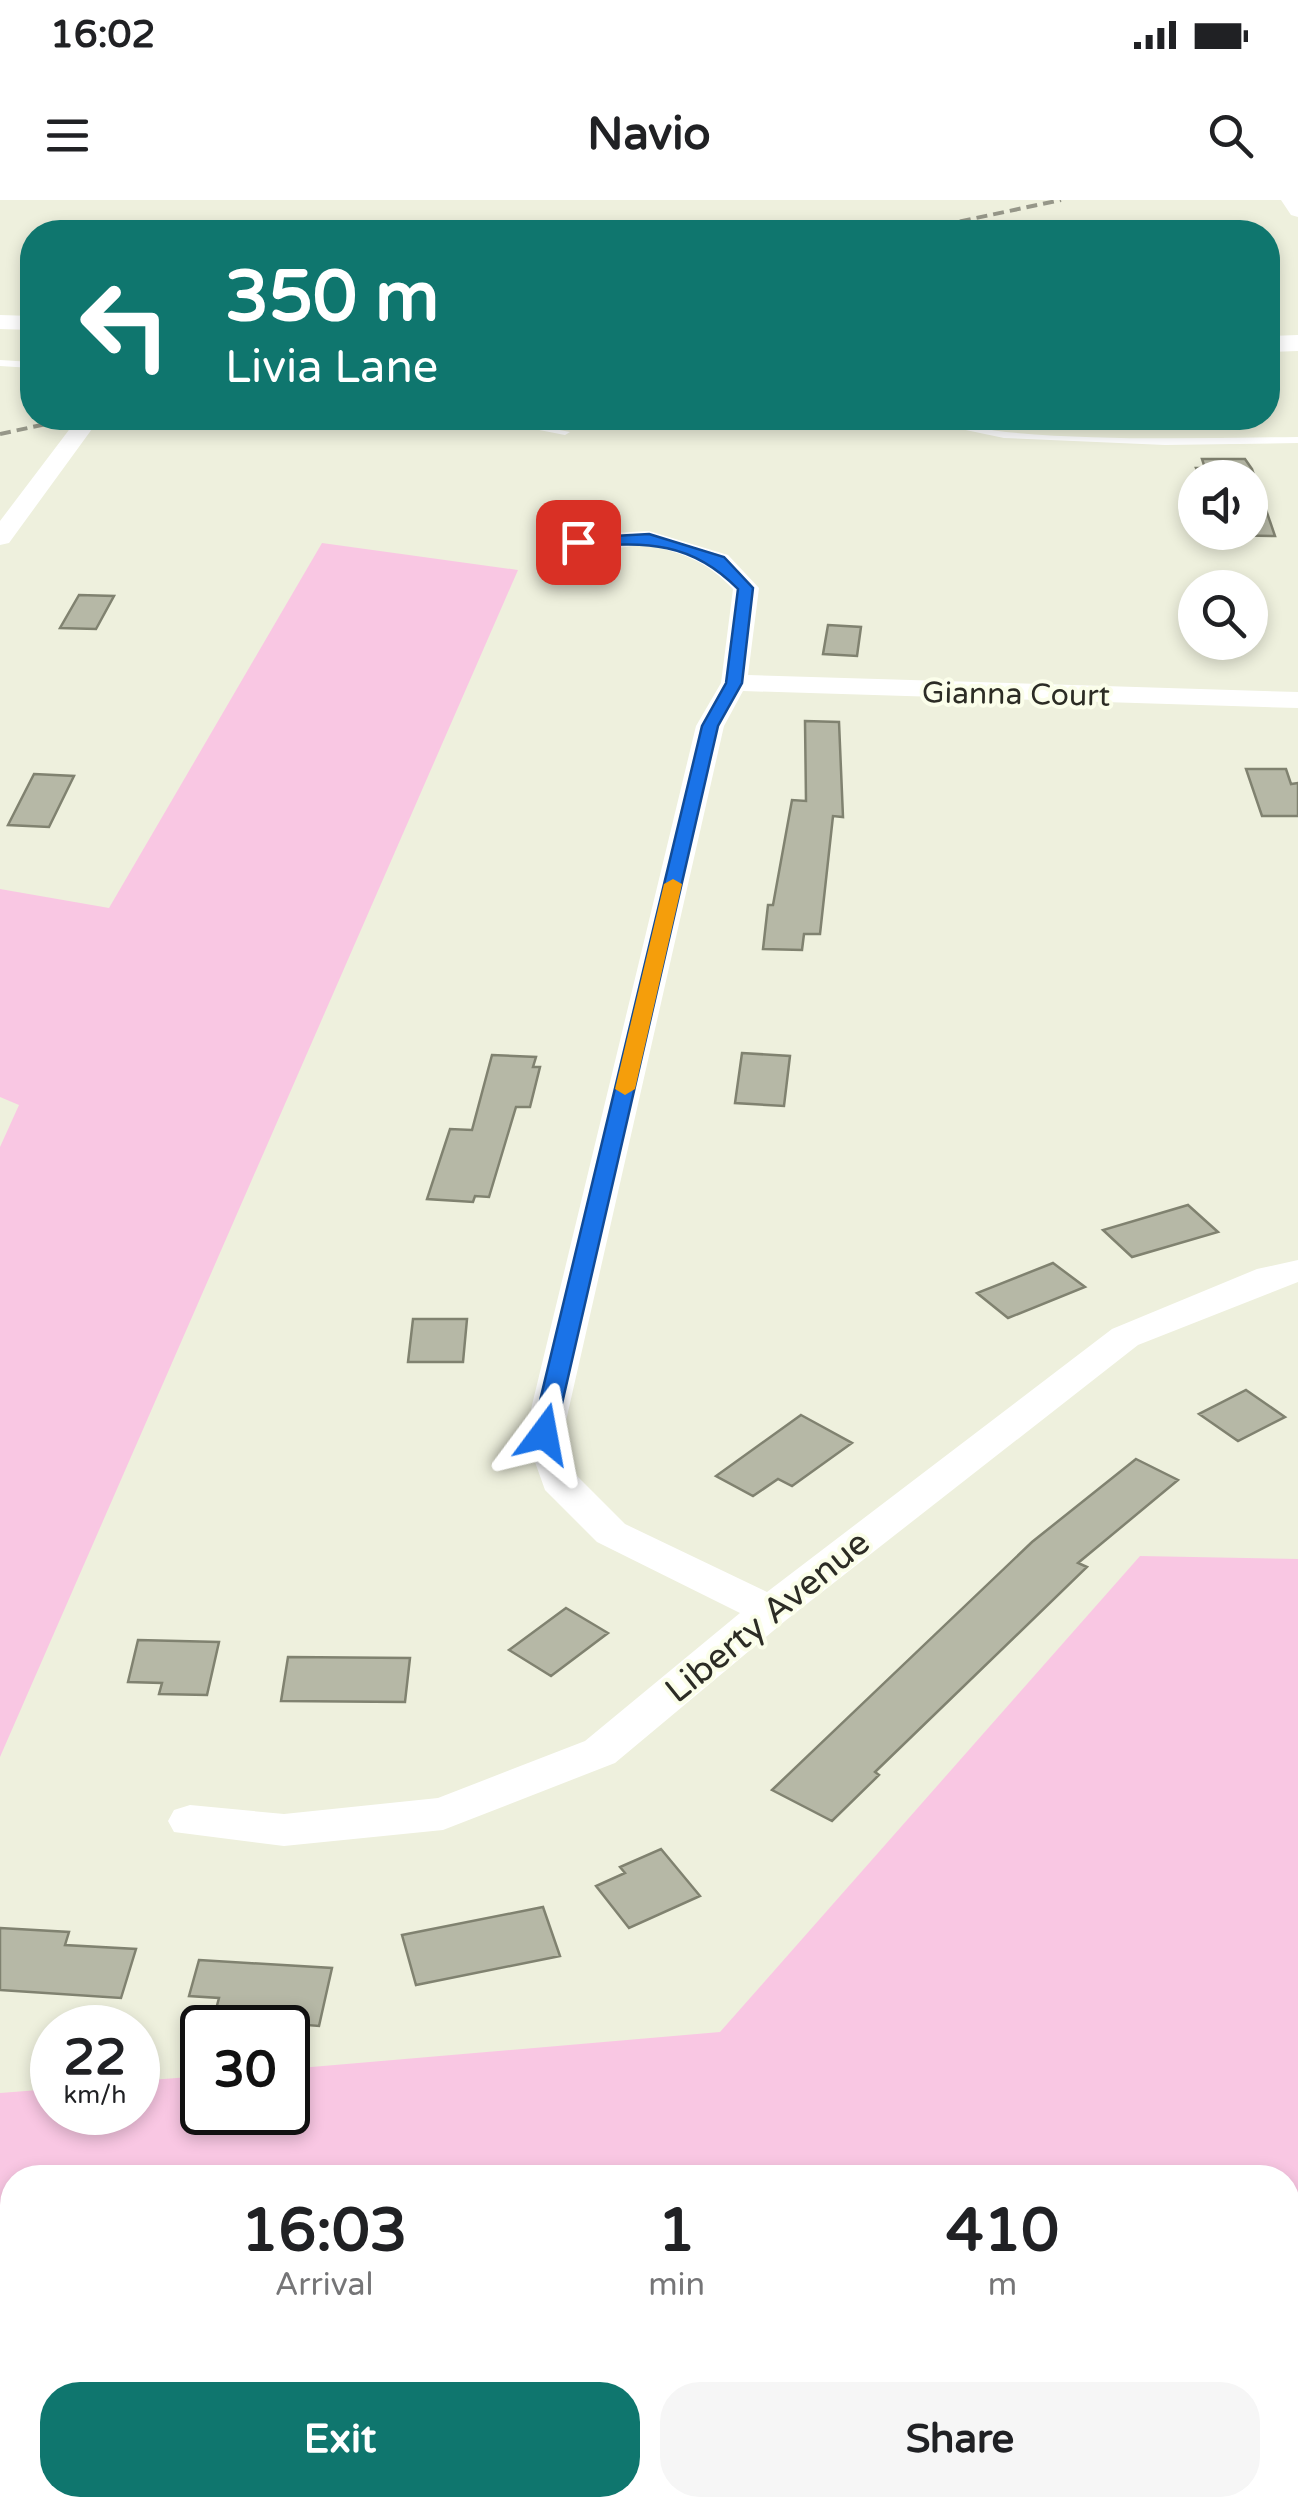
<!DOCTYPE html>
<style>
body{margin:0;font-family:"Varela Round",sans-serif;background:#f6f6f6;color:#202124;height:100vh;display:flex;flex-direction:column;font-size:38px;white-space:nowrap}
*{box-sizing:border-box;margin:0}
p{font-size:32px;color:#757577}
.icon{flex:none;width:55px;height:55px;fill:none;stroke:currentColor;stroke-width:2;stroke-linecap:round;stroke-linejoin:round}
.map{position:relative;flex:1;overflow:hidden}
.side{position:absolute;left:0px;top:1965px;width:1300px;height:352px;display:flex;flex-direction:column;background:#fff;border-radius:40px 40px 0 0;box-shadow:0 5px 15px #0003}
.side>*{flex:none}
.banner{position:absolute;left:20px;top:20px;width:1260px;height:210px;border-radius:40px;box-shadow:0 5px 15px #0003;background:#0f766e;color:#fff;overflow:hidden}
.controls{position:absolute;left:1178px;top:260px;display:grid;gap:20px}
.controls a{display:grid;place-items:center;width:90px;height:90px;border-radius:50%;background:#fff;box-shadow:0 5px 15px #0003;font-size:50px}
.speed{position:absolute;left:30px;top:1805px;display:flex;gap:20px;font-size:50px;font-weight:700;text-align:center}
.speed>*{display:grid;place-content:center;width:130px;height:130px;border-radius:50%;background:#fff;box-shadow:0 5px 15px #0003;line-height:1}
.speed small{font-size:25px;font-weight:400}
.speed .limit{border:5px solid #111;border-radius:15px;background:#fff;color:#111}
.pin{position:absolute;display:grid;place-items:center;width:85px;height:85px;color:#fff;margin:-42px;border-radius:20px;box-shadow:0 5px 15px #0006}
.me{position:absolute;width:110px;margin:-55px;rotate:13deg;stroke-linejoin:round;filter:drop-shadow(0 0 8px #0008)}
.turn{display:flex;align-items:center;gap:35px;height:210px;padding:0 40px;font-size:45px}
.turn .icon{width:130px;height:130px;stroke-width:2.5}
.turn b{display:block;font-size:70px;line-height:85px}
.eta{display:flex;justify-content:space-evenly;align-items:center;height:170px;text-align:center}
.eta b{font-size:60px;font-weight:800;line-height:70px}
.action{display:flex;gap:20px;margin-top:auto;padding:20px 40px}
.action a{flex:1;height:115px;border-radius:40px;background:#0f766e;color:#fff;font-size:40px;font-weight:800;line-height:115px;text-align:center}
.action a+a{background:#f6f6f6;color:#202124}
.status{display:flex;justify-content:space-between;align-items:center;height:70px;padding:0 50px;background:#fff;direction:ltr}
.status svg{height:28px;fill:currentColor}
header{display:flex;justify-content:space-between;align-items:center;height:130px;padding:0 40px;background:#fff;font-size:45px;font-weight:800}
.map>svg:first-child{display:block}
</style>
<div class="status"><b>16:02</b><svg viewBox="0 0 49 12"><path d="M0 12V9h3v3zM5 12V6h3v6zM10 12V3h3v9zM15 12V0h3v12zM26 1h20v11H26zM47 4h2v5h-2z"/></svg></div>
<header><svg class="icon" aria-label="menu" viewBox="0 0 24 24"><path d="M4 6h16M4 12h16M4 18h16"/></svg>Navio<svg class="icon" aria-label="search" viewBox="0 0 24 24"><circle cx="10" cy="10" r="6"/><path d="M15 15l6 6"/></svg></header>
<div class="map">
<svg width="1298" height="2317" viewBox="0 0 1298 2317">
<rect width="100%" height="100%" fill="#eef0dd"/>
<path fill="#f9c7e3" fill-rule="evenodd" d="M322,343L518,370L0,1557V947L19,905L0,897V689L109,708Z
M1140,1356L1298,1359V2317H0V1893L52,1889V1912H138V1881L202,1876V1912H288V1869L720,1832ZM12,1978H1288V2305H12Z"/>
<path fill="#b6b8a6" stroke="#808270" stroke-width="2.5" d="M1202,259H1245L1252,269L1275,336L1219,335L1218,332H1250V278H1200L1196,268H1205Z
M79,395L114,396L96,429L60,428Z
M828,425L861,427L857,456L823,454Z
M805,521L839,522L843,617L833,616L820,734H804L802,750L763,749L768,705H773L792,600L806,601Z
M1246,569H1286L1291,584L1298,583V616H1262Z
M34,574L74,576L49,627L8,625Z
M742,853L790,856L784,906L735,903Z
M492,855L536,857L533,867H540L530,907H516L489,997L475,996L473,1002L427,999L450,929L472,930Z
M1188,1005L1218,1032L1132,1057L1103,1030Z
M1053,1063L1085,1087L1008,1118L977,1093Z
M413,1119H467L463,1162H408Z
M1246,1190L1285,1217L1238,1241L1199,1214Z
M801,1215L852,1243L792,1286L778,1279L753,1296L716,1276Z
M1136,1259L1178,1280L1078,1363L1087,1367L875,1572L879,1575L832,1621L772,1590L1032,1342Z
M566,1408L608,1433L551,1476L509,1450Z
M138,1440L219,1442L207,1495L159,1494L162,1483L128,1482Z
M288,1457L410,1458L405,1502L281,1501Z
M661,1649L700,1696L629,1728L596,1686L625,1673L620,1667Z
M543,1707L560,1756L416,1785L402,1735Z
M0,1728L69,1732L65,1745L136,1749L121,1798L0,1790Z
M199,1760L332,1768L319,1826L269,1822L268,1828H211L219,1798L189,1796Z"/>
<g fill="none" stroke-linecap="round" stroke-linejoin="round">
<path fill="#fff" fill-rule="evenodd" d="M0,160L32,162V168L0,166Z
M477,218H498L570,232L565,235Z
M908,218C941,216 973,229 1006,232C1103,241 1201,238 1298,237V243L1165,245L1004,238Z"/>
<path fill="#fff" fill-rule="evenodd" d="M1281,0H1298V17L1291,15Z
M78,218H100L9,343L0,345V321Z
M649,331L728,355L759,388L748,475L1298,492V508L743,491L724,526L563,1234L577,1276L625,1324L767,1392L1112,1129L1257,1069L1298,1060V1082L1138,1145L785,1421L615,1563L443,1630L284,1646L174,1632L168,1621L174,1610L190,1605L284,1614L438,1598L585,1541L740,1413L597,1342L545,1290L525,1234L696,526L721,483L733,389C708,363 687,354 651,346C627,342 583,361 566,342L578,335Z"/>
<path fill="#fff" fill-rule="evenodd" d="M0,115L32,116V130L0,129Z
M1298,135V151L1268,152V136Z"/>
<path stroke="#969789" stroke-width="4" stroke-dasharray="11 6" stroke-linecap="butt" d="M910,32L1061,0
M0,234L74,218"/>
</g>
<path fill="#1a73e8" stroke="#114b97" stroke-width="2.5" d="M649,334L724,357L753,388L742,483L718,526L555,1234L544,1241L532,1234L702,526L726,483L738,389C689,339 644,343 578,346L571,342L578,338Z"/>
<path fill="#f59e0b" d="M673,679L682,684L635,889L625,895L615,889L664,684Z"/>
<g text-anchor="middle" stroke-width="8" stroke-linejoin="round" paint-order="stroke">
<g font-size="30" fill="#2c2c25" stroke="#fbfeea">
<text transform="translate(1016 494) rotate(1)" y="10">Gianna Court</text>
</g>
<g font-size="35" fill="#2c2c25" stroke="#fbfeea">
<text transform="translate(767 1416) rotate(-39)" y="12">Liberty Avenue</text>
</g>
</g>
</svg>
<div class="controls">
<a><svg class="icon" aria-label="sound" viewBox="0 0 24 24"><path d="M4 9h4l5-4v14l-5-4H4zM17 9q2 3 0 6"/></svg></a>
<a><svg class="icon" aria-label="search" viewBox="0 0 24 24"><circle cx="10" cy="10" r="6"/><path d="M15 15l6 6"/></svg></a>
</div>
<div class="speed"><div>22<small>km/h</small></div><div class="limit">30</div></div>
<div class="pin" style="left:578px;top:342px;background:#d93025"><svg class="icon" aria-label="arrive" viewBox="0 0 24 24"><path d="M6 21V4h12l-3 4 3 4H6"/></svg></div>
<svg class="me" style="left:544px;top:1234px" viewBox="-20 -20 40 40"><path d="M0-17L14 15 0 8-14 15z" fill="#1a73e8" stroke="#fff" stroke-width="4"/></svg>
<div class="banner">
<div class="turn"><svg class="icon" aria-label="left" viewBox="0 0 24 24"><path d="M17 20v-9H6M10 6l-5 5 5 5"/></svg><div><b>350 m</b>Livia Lane</div></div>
</div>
<section class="side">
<div class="eta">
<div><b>16:03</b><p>Arrival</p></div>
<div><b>1</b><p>min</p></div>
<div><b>410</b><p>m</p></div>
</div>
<div class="action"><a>Exit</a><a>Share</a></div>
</section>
</div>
